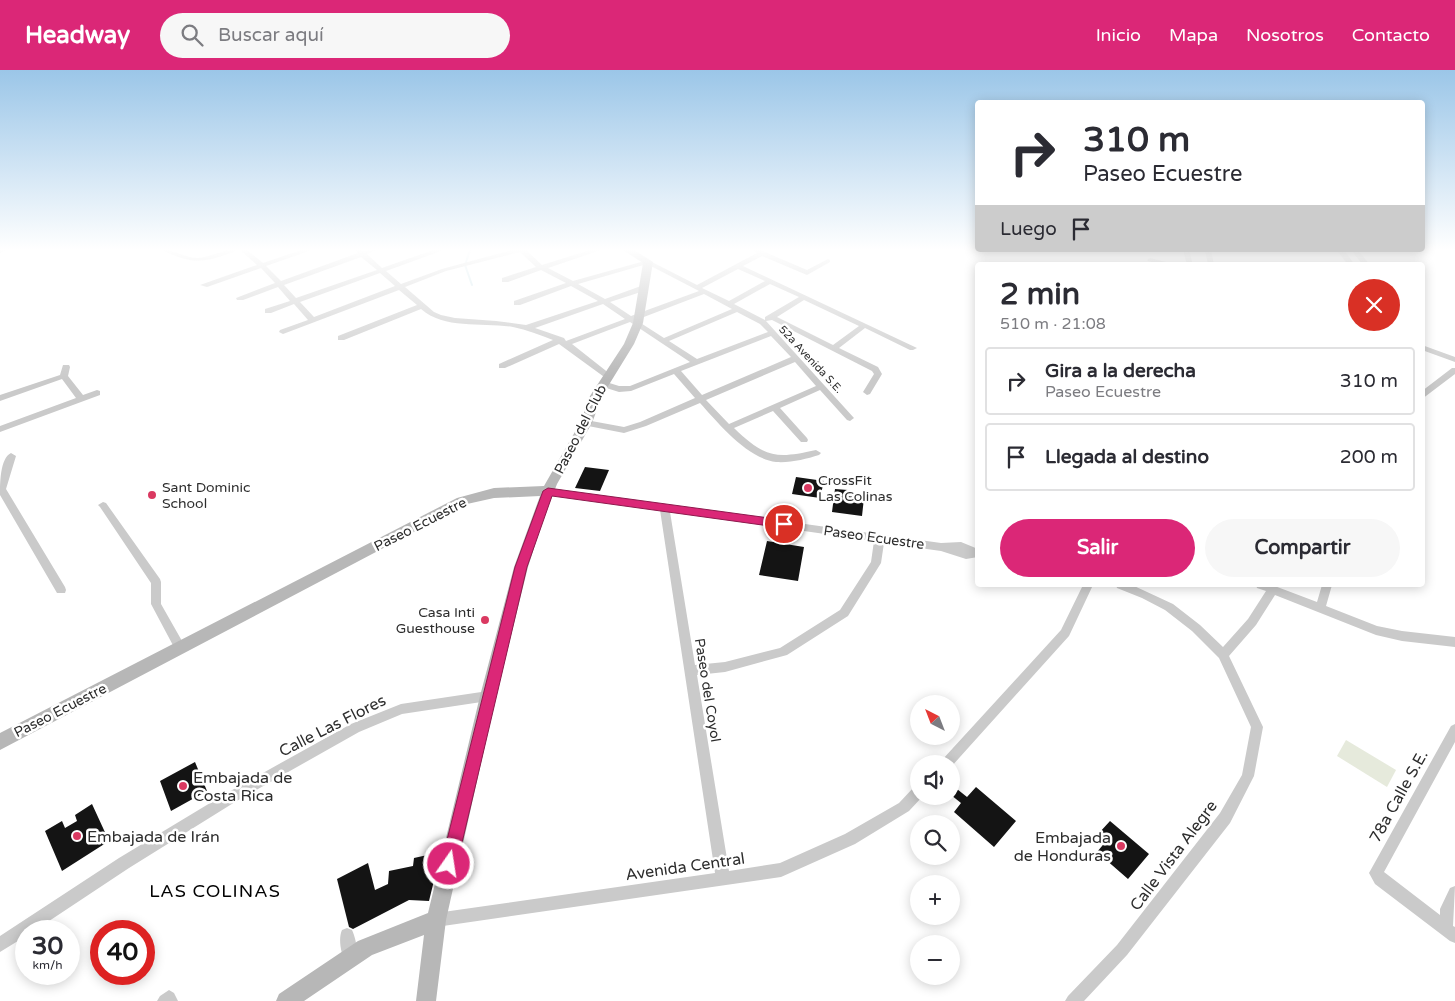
<!DOCTYPE html>
<html lang="es">
<meta charset="utf-8">
<style>
body{margin:0;font-family:"Varela Round",sans-serif;background:#f7f7f7;color:#2b2b33;height:100vh;display:flex;flex-direction:column;font-size:19px;white-space:nowrap}
*{box-sizing:border-box;margin:0}
p{font-size:16px;color:#7c7c81}
.icon{flex:none;width:28px;height:28px;fill:none;stroke:currentColor;stroke-width:2;stroke-linecap:round;stroke-linejoin:round}
.map{position:relative;flex:1;overflow:hidden}
.drawer{position:absolute;left:975px;top:192px;width:450px;height:325px;display:flex;flex-direction:column;background:#fff;border-radius:5px;box-shadow:0 2px 12px #0003}
.drawer>*{flex:none}
.top-card{position:absolute;left:975px;top:30px;width:450px;height:152px;border-radius:5px;box-shadow:0 2px 12px #0003;background:#fff;color:#2b2b33;overflow:hidden}
.needle{width:32px;rotate:318deg}
.buttons{position:absolute;left:910px;top:625px;display:grid;gap:10px}
.buttons a{display:grid;place-items:center;width:50px;height:50px;border-radius:50%;background:#fff;box-shadow:0 2px 12px #0003;font-size:25px}
.speed{position:absolute;left:15px;top:850px;display:flex;gap:10px;font-size:25px;font-weight:700;text-align:center}
.speed>*{display:grid;place-content:center;width:65px;height:65px;border-radius:50%;background:#fff;box-shadow:0 2px 12px #0003;line-height:1}
.speed small{font-size:12px;font-weight:400}
.speed .limit{border:8px solid #d22;background:#fff;color:#111}
.pin{position:absolute;display:grid;place-items:center;width:42px;height:42px;color:#fff;margin:-21px;border:2px solid #fff;border-radius:50%;box-shadow:0 1px 5px #0007}
.me{position:absolute;width:55px;margin:-28px;rotate:13deg;stroke-linejoin:round;filter:drop-shadow(0 0 4px #0008)}
.turn{display:flex;align-items:center;gap:18px;height:105px;padding:0 25px;font-size:22px}
.turn .icon{width:65px;height:65px;stroke-width:2.5}
.turn b{display:block;font-size:35px;line-height:42px}
.then{display:flex;align-items:center;height:48px;padding:0 25px;background:#0003;gap:10px;font-size:19px}
.round{display:grid;place-items:center;flex:none;width:52px;height:52px;border-radius:26px;background:#f7f7f7}
.summary{display:flex;align-items:center;justify-content:space-between;height:85px;padding:0 25px}
h1{font-size:30px;font-weight:700;line-height:38px}
.button{display:flex;gap:10px;margin-top:auto;padding:10px 25px}
.button a{flex:1;height:58px;border-radius:30px;background:#db2777;color:#fff;font-size:20px;font-weight:700;line-height:58px;text-align:center}
.button a+a{background:#f7f7f7;color:#2b2b33}
ul{padding:0;list-style:none}
li{display:flex;align-items:center;gap:15px;height:68px;margin:0 10px 8px;padding:0 15px;border:2px solid #e1e1e2;border-radius:5px}
li div{flex:1}
li b{display:block;font-size:19px}
li em{font-style:normal}
header{display:flex;align-items:center;gap:30px;box-sizing:border-box;height:70px;padding:0 25px;background:#db2777;color:#fff}
header strong{font-size:24px}
nav{display:flex;gap:28px;margin-inline-start:auto;font-size:18px}
.search{width:350px;height:45px;background:#f7f7f7;display:flex;align-items:center;gap:12px;box-sizing:border-box;padding:0 18px;border-radius:28px;color:#7c7c81;font-size:19px}
.map>svg:first-child{display:block}
</style>
<header>
<strong>Headway</strong>
<div class="search"><svg class="icon" aria-label="search" viewBox="0 0 24 24"><circle cx="10" cy="10" r="6"/><path d="M15 15l6 6"/></svg>Buscar aquí</div>
<nav><a>Inicio</a><a>Mapa</a><a>Nosotros</a><a>Contacto</a></nav>
</header>
<div class="map">
<svg width="1455" height="931" viewBox="0 0 1455 931">
<rect width="100%" height="100%" fill="#fff"/>
<path fill="#e6eadc" d="M1346,670L1396,700L1387,717L1337,686Z"/>
<g fill="none" stroke-linecap="round" stroke-linejoin="round">
<path stroke="#c9e2e9" stroke-width="2" d="M470,180L465,195L472,215"/>
</g>
<path fill="#141414" d="M585,397L609,400L600,421L575,418Z
M796,407L824,411L820,428L792,424Z
M835,419L848,420L847,426L864,428L862,446L832,442Z
M767,471L804,477L798,511L759,505Z
M195,692L207,721L171,741L160,711Z
M976,717L1016,751L994,777L954,742L961,733L951,725L957,719L967,727Z
M92,734L109,771L62,801L45,761L62,751L65,758L77,751L75,745Z
M1110,751L1149,784L1128,809L1097,782L1107,770L1099,763Z
M441,782L429,831L409,830L353,859L349,857L337,809L368,793L375,820L388,814L389,801L413,796L414,788Z"/>
<g fill="none" stroke-linecap="round" stroke-linejoin="round">
<path fill="#cacaca" fill-rule="evenodd" d="M163,180C175,180 185,188 198,188C211,187 223,179 236,180C232,183 227,184 222,186C198,194 186,191 164,181Z
M240,180H247L263,193L301,180H310L309,181L266,196L281,211L358,183L355,180L363,181L376,180L367,184L382,198L433,180H442L441,181L386,201L401,214L442,199L512,180H526L542,195L590,180H599L598,181L548,198L573,211L648,190L697,215L757,183L752,180H760L807,200L828,189L830,190V192L807,205L762,186L743,196L917,278L913,280H910L865,258L839,278L878,297L882,304L870,324L867,325L863,322L874,304L872,301L772,250L766,251L854,348L850,351L847,350L820,320L780,338L807,368L808,370L807,372H801L773,341L734,358C765,388 776,389 816,380L821,383L819,385C806,389 791,393 776,392C748,389 718,353 700,333L646,356L624,363L583,355L582,353L586,350L624,357L640,352L695,328L674,304L631,321L619,322L600,316L599,314L603,311L619,316H630L690,292L630,252L572,274L610,304L611,306L607,309L559,274L505,298H499V294L553,270C540,265 527,260 513,257C483,252 445,260 421,239L344,270H338V266L417,235L399,220L283,264L279,262L280,260L308,250L294,234L271,243H265V239L290,231L278,217L243,230H237L236,228L275,213L261,198L207,217L200,215L257,195ZM520,182L536,197L502,208V212H508L541,200L566,213L514,231V235H520L571,216L598,231L526,255L496,251L455,248L441,245L434,242L405,217L446,201ZM361,187L377,200L296,228L284,215ZM647,194L699,221L631,246L610,232L647,220V216H641L605,229L578,214ZM738,199L765,211L729,231L702,218ZM380,203L395,216L314,247L300,232ZM770,214L799,227L765,247V250L734,234ZM704,224L732,239L664,268L636,250ZM804,230L859,256L833,275L777,247ZM603,234L625,249L566,271L564,268L535,258ZM737,242L760,254L768,262L697,289L669,271ZM771,266L791,287L702,325L681,301ZM795,292L816,316L729,354L706,330Z
M1183,180H1189L1193,195H1187Z
M1205,180H1211L1214,195H1208Z
M1337,180H1344L1355,195H1348Z
M1351,180H1358L1370,195H1363Z
M1150,188L1174,194L1175,195H1163L1148,191L1147,190Z
M1422,275L1455,287V292L1422,280Z
M63,295H69L70,297L68,306L83,325L97,320L100,321V325L0,362V356L76,328L62,309L0,331V325L60,305Z
M1452,298H1455V304L1422,329V321Z
M11,383L16,386L6,419L65,517L66,520L65,523H57L0,425C0,414 0,388 11,383Z
M548,418L941,473L961,472L978,479V487L966,489L941,481L884,473L881,493L848,546L787,585L725,602L697,605L729,801L780,793L845,764L899,733L914,717L919,715V726H923L909,741L855,774L781,807L436,857L431,855L429,850L431,845L436,843L715,803L660,440L545,423L543,421ZM670,442L874,471L871,492L840,540L780,578L725,592L695,595Z
M103,432L106,433L160,509L161,512V534L186,578L184,581L180,583L176,581L151,534V513L100,437L98,435Z
M1083,515H1093L1069,566L951,697V694H940L942,690L1061,560Z
M1116,515H1132L1173,534L1200,555L1223,577L1248,549L1266,521L1257,518L1256,515H1272L1317,532L1322,515H1332L1326,536L1377,556L1402,561L1455,567V577L1402,571L1376,565L1275,525L1256,555L1229,586L1263,657L1254,706L1230,753L1127,885L1084,931H1065L1068,926L1117,875L1220,743L1242,705L1251,657L1219,588L1192,561L1165,540L1142,528L1117,518Z
M488,621L492,622L494,626L492,630L488,631L402,644L359,662L235,732L129,798L34,861H26V866L0,882V866L119,788L225,724L351,654L401,634Z
M1455,654V672L1384,802L1440,845V839L1450,818L1455,816L1453,856L1455,857V873L1450,871L1375,814L1369,803L1451,656Z
M347,858L352,860C356,869 359,883 355,892L350,894L345,892C341,883 338,869 342,860Z
M169,920L174,923L178,931H157L160,926Z"/>
<path fill="#b7b7b7" fill-rule="evenodd" d="M0,180H6L0,183Z
M623,180H634L653,192L643,253L634,274L602,326L592,353L557,414L543,450L528,497L496,626L446,850L436,931H416L424,865L372,885L304,931H276L279,924L358,871L428,843L480,626L514,497L540,426L494,428L467,434L0,680V663L457,428L494,418L544,416L580,353L590,326L624,274L633,253L643,193Z"/>
</g>
<linearGradient id="sky" x2="0" y2="1"><stop stop-color="#9bc6e8"/><stop offset="0.58" stop-color="#fff"/><stop offset="1" stop-color="#fff" stop-opacity="0"/></linearGradient>
<rect width="1455" height="310" fill="url(#sky)"/>
<path fill="#db2777" stroke="#8e194d" d="M548,418L784,450L790,454L784,458L552,426L527,497L457,794L454,800L449,802L443,800L441,794L515,497L543,421Z"/>
<g fill="#da3961" stroke="#fff" stroke-width="2">
<circle cx="808" cy="418" r="5"/>
<circle cx="152" cy="425" r="5"/>
<circle cx="485" cy="550" r="5"/>
<circle cx="183" cy="716" r="5"/>
<circle cx="77" cy="766" r="5"/>
<circle cx="1121" cy="776" r="5"/>
</g>
<g text-anchor="middle" stroke-width="5" stroke-linejoin="round" paint-order="stroke">
<g font-size="11" fill="#2d2d2d" stroke="#fff">
<text transform="translate(811 289) rotate(47)" y="4">52a Avenida S.E.</text>
</g>
<g font-size="14" fill="#2d2d2d" stroke="#fff">
<text transform="translate(580 359) rotate(-63)" y="5">Paseo del Club</text>
<text transform="translate(420 454) rotate(-27)" y="5">Paseo Ecuestre</text>
<text transform="translate(874 467) rotate(8)" y="5">Paseo Ecuestre</text>
<text transform="translate(708 620) rotate(81)" y="5">Paseo del Coyol</text>
<text transform="translate(60 640) rotate(-27)" y="5">Paseo Ecuestre</text>
</g>
<g font-size="14" fill="#2d2d2d" stroke="#fff" text-anchor="start">
<text x="818" y="415">CrossFit<tspan x="818" dy="16">Las Colinas</tspan></text>
<text x="162" y="422">Sant Dominic<tspan x="162" dy="16">School</tspan></text>
<text x="475" y="547" text-anchor="end">Casa Inti<tspan x="475" dy="16">Guesthouse</tspan></text>
</g>
<g font-size="16" fill="#2d2d2d" stroke="#fff">
<text transform="translate(332 655) rotate(-27)" y="6">Calle Las Flores</text>
<text transform="translate(1398 726) rotate(-61)" y="6">78a Calle S.E.</text>
<text transform="translate(1173 785) rotate(-53)" y="6">Calle Vista Alegre</text>
<text transform="translate(685 796) rotate(-8)" y="6">Avenida Central</text>
</g>
<g font-size="16" fill="#2d2d2d" stroke="#fff" text-anchor="start">
<text x="193" y="713">Embajada de<tspan x="193" dy="18">Costa Rica</tspan></text>
<text x="87" y="772">Embajada de Irán</text>
<text x="1111" y="773" text-anchor="end">Embajada<tspan x="1111" dy="18">de Honduras</tspan></text>
</g>
<g font-size="18" letter-spacing="1" fill="#000" stroke="#fff">
<text x="215" y="827">LAS COLINAS</text>
</g>
</g>
</svg>
<div class="buttons">
<a><svg class="needle" viewBox="-14 -14 28 28"><path d="M0-13l5 13h-10z" fill="#e53935"/><path d="M0 13l5-13h-10z" fill="#7c7c81"/></svg></a>
<a><svg class="icon" aria-label="sound" viewBox="0 0 24 24"><path d="M4 9h4l5-4v14l-5-4H4zM17 9q2 3 0 6"/></svg></a>
<a><svg class="icon" aria-label="search" viewBox="0 0 24 24"><circle cx="10" cy="10" r="6"/><path d="M15 15l6 6"/></svg></a>
<a>+</a>
<a>−</a>
</div>
<div class="speed"><div>30<small>km/h</small></div><div class="limit">40</div></div>
<div class="pin" style="left:784px;top:454px;background:#d93025"><svg class="icon" aria-label="arrive" viewBox="0 0 24 24"><path d="M6 21V4h12l-3 4 3 4H6"/></svg></div>
<svg class="me" style="left:449px;top:794px" viewBox="-20 -20 40 40"><circle r="17" fill="#db2777" stroke="#fff" stroke-width="3"/><path d="M0-11L8 9 0 5-8 9z" fill="#fff"/></svg>
<div class="top-card">
<div class="turn"><svg class="icon" aria-label="right" viewBox="0 0 24 24"><path d="M7 20v-9h11M14 6l5 5-5 5"/></svg><div><b>310 m</b>Paseo Ecuestre</div></div>
<div class="then">Luego<svg class="icon" aria-label="arrive" viewBox="0 0 24 24"><path d="M6 21V4h12l-3 4 3 4H6"/></svg></div>
</div>
<section class="drawer">
<div class="summary"><div><h1>2 min</h1><p>510 m · 21:08</p></div><a class="round" style="background:#d93025;color:#fff"><svg class="icon" aria-label="close" viewBox="0 0 24 24"><path d="M6 6l12 12M18 6L6 18"/></svg></a></div>
<ul>
<li><svg class="icon" aria-label="right" viewBox="0 0 24 24"><path d="M7 20v-9h11M14 6l5 5-5 5"/></svg><div><b>Gira a la derecha</b><p>Paseo Ecuestre</p></div><em>310 m</em></li>
<li><svg class="icon" aria-label="arrive" viewBox="0 0 24 24"><path d="M6 21V4h12l-3 4 3 4H6"/></svg><div><b>Llegada al destino</b></div><em>200 m</em></li>
</ul>
<div class="button"><a>Salir</a><a>Compartir</a></div>
</section>
</div>
